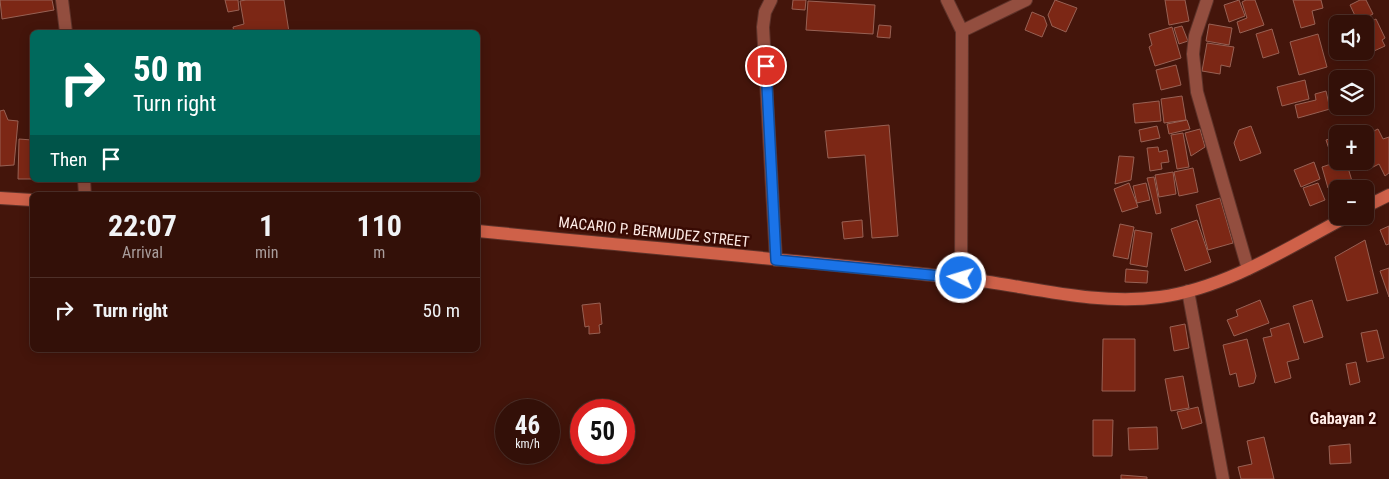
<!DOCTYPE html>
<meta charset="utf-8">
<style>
body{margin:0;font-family:"Roboto Condensed",sans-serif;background:#3e1e16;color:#f1f3f6;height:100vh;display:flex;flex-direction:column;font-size:19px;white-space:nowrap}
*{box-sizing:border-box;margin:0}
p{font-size:16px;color:#a99d9c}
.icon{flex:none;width:28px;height:28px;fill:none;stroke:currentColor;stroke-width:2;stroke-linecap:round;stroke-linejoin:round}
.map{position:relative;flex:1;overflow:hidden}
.side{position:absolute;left:30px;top:192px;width:450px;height:160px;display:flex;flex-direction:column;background:#331008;border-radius:8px;box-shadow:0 2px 12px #0003,0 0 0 1px #4e3029}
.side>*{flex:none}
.hud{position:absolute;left:30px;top:30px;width:450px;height:152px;border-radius:8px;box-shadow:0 2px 12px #0003,0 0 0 1px #4e3029;background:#00695c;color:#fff;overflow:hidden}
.controls{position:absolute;left:1329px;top:15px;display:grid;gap:10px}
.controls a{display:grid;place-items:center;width:45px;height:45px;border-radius:8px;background:#331008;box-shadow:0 2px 12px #0003,0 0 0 1px #4e3029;font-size:25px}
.speed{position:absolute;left:495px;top:399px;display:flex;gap:10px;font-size:25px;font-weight:700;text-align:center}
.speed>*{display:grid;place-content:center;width:65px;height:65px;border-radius:50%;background:#331008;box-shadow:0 2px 12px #0003,0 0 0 1px #4e3029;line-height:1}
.speed small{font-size:12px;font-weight:400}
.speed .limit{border:8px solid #d22;background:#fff;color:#111}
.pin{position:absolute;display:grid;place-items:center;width:42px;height:42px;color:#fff;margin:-21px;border:2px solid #fff;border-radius:50%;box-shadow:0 1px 5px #0007}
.me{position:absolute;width:55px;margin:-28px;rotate:275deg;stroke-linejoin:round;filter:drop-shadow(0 0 4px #0008)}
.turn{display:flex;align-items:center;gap:18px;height:105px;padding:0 20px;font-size:22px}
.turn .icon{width:65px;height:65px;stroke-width:2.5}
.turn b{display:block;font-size:35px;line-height:42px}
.then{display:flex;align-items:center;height:48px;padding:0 20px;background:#0003;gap:10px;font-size:19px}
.eta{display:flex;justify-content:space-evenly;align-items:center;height:85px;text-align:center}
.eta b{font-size:30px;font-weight:700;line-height:35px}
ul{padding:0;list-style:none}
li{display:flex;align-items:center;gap:15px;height:65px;padding:0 20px;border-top:1px solid #4e3029}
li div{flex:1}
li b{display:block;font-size:19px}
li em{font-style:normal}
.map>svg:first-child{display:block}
</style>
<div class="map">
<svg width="1389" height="479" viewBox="0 0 1389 479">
<rect width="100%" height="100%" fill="#44150b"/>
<path fill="#7c2715" stroke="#986154" d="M0,0H52L54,10L2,19Z
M225,0H238L239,10L228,12Z
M246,0H284L289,32H234L233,27L244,24L240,1Z
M793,0H806L805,10L792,9Z
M1055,0L1077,8L1066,32L1052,26L1048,15Z
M1165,0H1185L1189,21L1169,25Z
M1239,0L1245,16L1229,22L1224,5Z
M1246,0H1255L1264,25L1240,33L1237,22L1247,18L1242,2Z
M1293,0H1321L1323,8L1312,11L1315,24L1301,28Z
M1360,0H1366L1373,14L1358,22L1350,5Z
M808,1L875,5L873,34L806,30Z
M1032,12L1044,17L1047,25L1042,37L1025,30Z
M1376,19L1385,38L1382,40L1385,46L1374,51L1371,45L1365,46V24Z
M1209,24L1232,28L1229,45L1206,41Z
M879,25L891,26L890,38L877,37Z
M1182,26L1188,41L1179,44L1174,28Z
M1172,27L1181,58L1155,66L1149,47L1152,45L1149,34Z
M1272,29L1279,53L1263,58L1256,34Z
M1318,34L1327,67L1299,75L1290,42Z
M1207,43L1234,47L1230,67L1221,65L1220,74L1202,71Z
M1176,65L1181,85L1161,90L1156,70Z
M1305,80L1309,99L1282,106L1277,87Z
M1326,91L1330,109L1298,118L1295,105L1316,100L1315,94Z
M1182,96L1186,120L1164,123L1161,99Z
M1159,101L1161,121L1135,123L1133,104Z
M4,110L8,120L18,121L14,165L0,166V111Z
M1187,120L1190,129L1169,134L1167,124Z
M889,125L898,236L872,238L865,155L828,158L825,131Z
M1157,126L1160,138L1141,142L1139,130Z
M1251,126L1261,153L1240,161L1234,143L1239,130Z
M1200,129L1205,147L1191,156L1185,133Z
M1378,129L1383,139L1389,137V173L1385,176L1379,164L1367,170L1363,161H1365V150L1370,148L1365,135Z
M1183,133L1189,167L1177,169L1171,135Z
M1338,136V160L1333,161L1326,140Z
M19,139L32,140V179H18Z
M1158,147L1159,152L1167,150L1169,162L1161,163L1162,169L1150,171L1147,148Z
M1119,156L1134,157L1131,180L1115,184Z
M1340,161H1346L1352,181L1328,188L1322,167Z
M1314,162L1320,179L1301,187L1294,170Z
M1193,168L1198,192L1179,196L1174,172Z
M1173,172L1176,194L1159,197L1155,175Z
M1154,177L1161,213L1156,214L1147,178Z
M1129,183L1138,207L1122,212L1114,189Z
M1146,183L1150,200L1137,203L1133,186Z
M1318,183L1325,200L1310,206L1303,188Z
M1220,198L1233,243L1208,250L1196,205Z
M862,220L863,237L844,239L842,222Z
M1197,220L1211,262L1185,271L1171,229Z
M1120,224L1134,227L1128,259L1113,256Z
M1389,226V244L1386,245L1380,230Z
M1135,230L1152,233L1147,267L1130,264Z
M1365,240L1378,293L1347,301L1335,257Z
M1389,268V297L1380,271Z
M1126,269L1148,271L1147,283L1125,282Z
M1260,300L1269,323L1234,336L1227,320L1238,316L1236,310Z
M1312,300L1323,337L1304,343L1293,306Z
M600,303L602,324L599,325L600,333L589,334V326L585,327L582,305Z
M1289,323L1299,359L1287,362L1291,378L1275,383L1263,338L1272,336L1270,329Z
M1185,324L1189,348L1174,351L1170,327Z
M1377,330L1384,358L1367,362L1361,333Z
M1103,339H1135V391H1102Z
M1247,339L1256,376L1254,383L1239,387L1236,373L1230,375L1223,345Z
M1356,362L1360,382L1350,385L1346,364Z
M1183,376L1189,408L1171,411L1165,379Z
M1198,407L1202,423L1182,429L1177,412Z
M1093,420H1113L1112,456H1093Z
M1157,427L1158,449L1129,450L1128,428Z
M1264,437L1274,479H1241L1238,467L1252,464L1247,441Z
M1350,444L1351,463L1330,464L1329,446Z
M1121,475L1147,477V479H1121Z"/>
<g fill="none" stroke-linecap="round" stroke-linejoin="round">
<defs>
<path id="street" d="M62,0L66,32
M771,0L765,12L763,27L776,260
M947,0L962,31L961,278
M1207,0L1195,36L1193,54L1197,92L1248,269
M962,31L1026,0
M84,180L85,195
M1188,291L1223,479"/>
<path id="secondary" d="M0,198L32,200
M1365,207L1389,195
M478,231C638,247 799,260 959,278C1025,285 1093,306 1160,297C1227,288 1289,247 1348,216"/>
</defs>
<use href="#street" stroke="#5e332a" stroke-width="14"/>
<use href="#secondary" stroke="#5e332a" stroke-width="14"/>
<use href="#street" stroke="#934e3f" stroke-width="12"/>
<use href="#secondary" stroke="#cf6149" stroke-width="12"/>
</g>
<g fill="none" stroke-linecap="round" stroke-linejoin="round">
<defs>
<path id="route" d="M766,66L776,260L961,278"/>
</defs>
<use href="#route" stroke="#114b97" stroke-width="12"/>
<use href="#route" stroke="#1a73e8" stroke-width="9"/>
</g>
<g text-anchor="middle" stroke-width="5" stroke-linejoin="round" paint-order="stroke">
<g font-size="15" fill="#feebe6" stroke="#380a03">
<text transform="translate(654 232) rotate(6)" y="5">MACARIO P. BERMUDEZ STREET</text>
</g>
<g font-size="16" font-weight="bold" fill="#feebe6" stroke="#380a03">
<text x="1343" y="424">Gabayan 2</text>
</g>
</g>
</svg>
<div class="controls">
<a><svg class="icon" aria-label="sound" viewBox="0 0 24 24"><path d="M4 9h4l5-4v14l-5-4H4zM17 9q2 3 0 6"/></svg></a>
<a><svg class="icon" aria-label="layers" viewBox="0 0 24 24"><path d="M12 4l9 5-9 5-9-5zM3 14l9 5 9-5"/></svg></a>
<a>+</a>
<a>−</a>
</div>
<div class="speed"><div>46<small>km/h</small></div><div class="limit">50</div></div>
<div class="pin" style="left:766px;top:66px;background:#d93025"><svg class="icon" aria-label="arrive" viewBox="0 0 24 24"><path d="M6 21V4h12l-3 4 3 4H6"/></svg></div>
<svg class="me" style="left:961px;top:278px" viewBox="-20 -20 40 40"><circle r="17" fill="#1a73e8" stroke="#fff" stroke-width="3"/><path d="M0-11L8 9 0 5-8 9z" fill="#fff"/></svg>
<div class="hud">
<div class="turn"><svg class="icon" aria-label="right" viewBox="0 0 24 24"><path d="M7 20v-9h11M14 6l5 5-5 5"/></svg><div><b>50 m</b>Turn right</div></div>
<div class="then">Then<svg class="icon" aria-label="arrive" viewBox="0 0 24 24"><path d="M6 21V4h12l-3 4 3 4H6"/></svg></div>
</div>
<section class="side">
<div class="eta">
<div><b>22:07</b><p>Arrival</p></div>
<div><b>1</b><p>min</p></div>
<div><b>110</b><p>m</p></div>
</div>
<ul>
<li><svg class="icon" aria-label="right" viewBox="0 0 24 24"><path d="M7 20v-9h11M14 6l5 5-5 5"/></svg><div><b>Turn right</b></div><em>50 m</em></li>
</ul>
</section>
</div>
